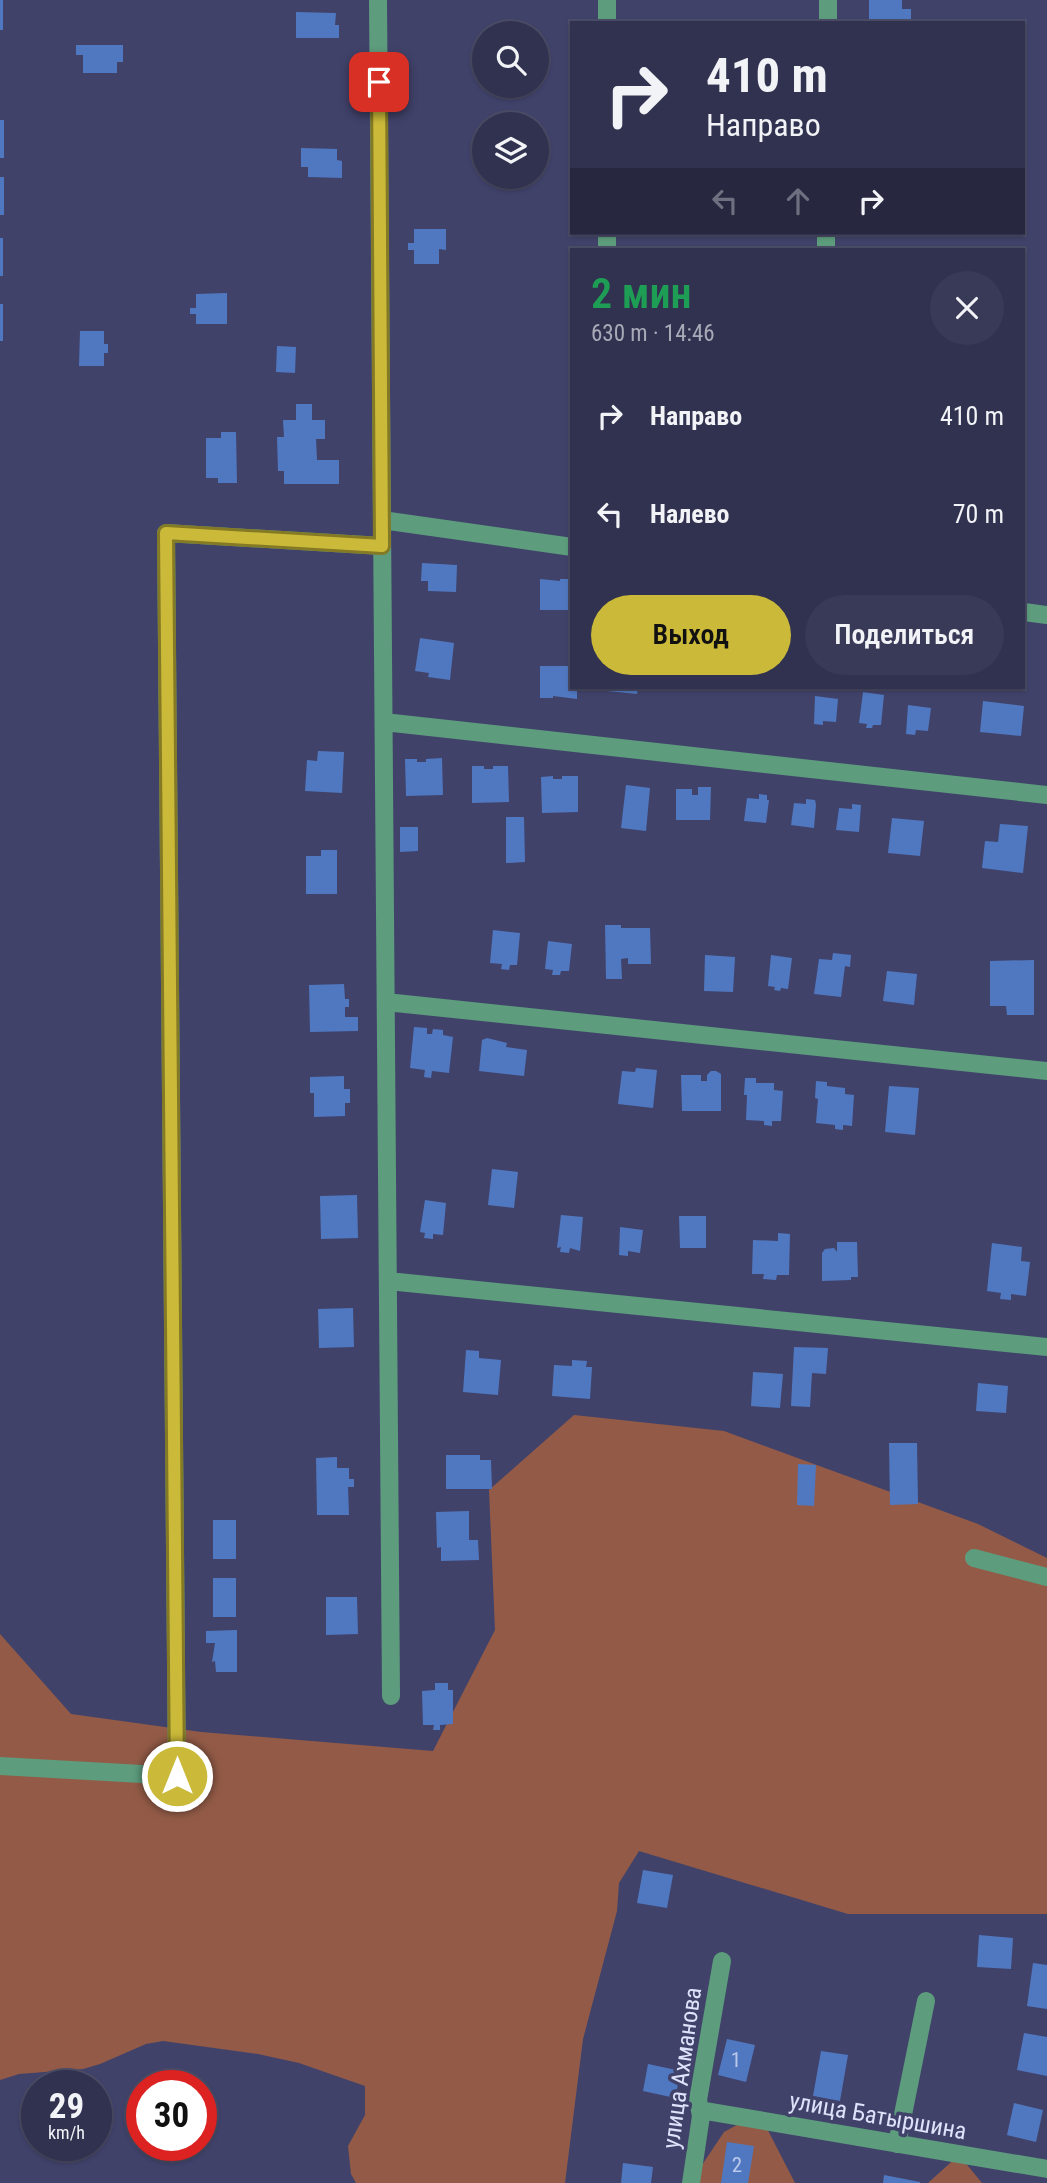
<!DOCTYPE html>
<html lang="ru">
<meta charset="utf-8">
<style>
body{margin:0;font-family:"Roboto Condensed",sans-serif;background:#393a57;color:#f1f3f6;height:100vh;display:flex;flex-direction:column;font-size:26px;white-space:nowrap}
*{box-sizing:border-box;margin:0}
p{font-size:23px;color:#a8aab7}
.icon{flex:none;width:38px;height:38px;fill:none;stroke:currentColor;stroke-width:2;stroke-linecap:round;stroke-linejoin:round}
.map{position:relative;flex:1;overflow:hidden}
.side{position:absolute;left:570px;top:248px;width:455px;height:441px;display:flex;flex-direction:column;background:#313250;border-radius:0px;box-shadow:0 2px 5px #0004,0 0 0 2px #4c4d67}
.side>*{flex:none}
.guide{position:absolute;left:570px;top:21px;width:455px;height:214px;border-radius:0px;box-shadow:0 2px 5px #0004,0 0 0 2px #4c4d67;background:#313250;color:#f1f3f6;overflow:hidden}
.fabs{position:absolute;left:472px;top:21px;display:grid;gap:14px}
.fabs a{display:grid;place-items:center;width:77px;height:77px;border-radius:50%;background:#313250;box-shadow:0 2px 5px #0004,0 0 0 2px #4c4d67;font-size:35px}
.speed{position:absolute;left:21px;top:2070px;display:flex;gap:14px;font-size:35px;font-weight:700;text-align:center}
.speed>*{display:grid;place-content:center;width:91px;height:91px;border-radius:50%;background:#313250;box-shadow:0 2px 5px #0004,0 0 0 2px #4c4d67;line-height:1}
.speed small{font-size:18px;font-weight:400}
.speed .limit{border:10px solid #d22;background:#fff;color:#111}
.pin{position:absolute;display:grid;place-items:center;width:60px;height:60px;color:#fff;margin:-30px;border-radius:14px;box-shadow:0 4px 10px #0006}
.me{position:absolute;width:77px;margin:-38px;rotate:0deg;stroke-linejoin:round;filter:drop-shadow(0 0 5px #0008)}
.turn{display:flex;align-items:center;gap:24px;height:147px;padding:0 21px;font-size:32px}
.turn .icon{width:91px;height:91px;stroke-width:2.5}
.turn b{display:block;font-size:49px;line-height:60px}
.lanes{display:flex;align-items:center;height:66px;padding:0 21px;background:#0003;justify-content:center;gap:35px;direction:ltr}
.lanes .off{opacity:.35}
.round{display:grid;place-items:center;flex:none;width:74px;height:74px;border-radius:37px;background:#393a57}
.headline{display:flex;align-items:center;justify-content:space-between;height:119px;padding:0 21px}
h1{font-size:42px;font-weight:600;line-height:52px;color:#1e9e55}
.action{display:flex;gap:14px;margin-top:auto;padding:14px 21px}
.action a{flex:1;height:80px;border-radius:42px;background:#cbba39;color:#111;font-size:28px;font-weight:600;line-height:80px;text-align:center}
.action a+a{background:#393a57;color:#f1f3f6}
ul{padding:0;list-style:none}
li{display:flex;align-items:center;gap:21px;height:98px;padding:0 21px}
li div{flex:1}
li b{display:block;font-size:26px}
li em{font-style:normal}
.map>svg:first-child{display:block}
</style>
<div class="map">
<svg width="1047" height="2183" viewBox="0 0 1047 2183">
<rect width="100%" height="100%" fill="#41426a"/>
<path fill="#935b47" d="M574,1415L724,1431L978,1524L1047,1558V1914H848L639,1851L619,1883L617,1911L583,2039L565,2183H356L351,2174L348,2146L365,2115V2086L299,2063L258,2054L163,2041L146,2044L100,2064L83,2069L19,2074L0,2080V1634L71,1714L201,1732L433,1751L495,1630L489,1490Z
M759,2113L795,2183H690L724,2132Z
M959,2155L982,2183H928Z"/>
<path fill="#5078c0" d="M0,0H3V30H0Z
M869,0H902V9H911V23H869Z
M296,12L336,13L335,25H339V38H296Z
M76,45H123V62H117V73H83V55H76Z
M0,120H4V158H0Z
M301,148L337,149V160L342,161V178L308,177V167H301Z
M0,177H4V215H0Z
M414,229H446V250L439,249V264H414V250H408V243H414Z
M0,238H3V276H0Z
M227,293V324H196V314H190V308H196V294Z
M0,304H3V341H0Z
M80,331H104V344H108V353H104V366H79Z
M277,346L296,347L295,373L276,372Z
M296,404H312V420H325V439H316L317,460H339V484H284V471H278L277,437H284L283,420H296Z
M221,432H236L237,483H218V478H206V438H221Z
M422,563L457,565L456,592L428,591V581H421Z
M540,579L560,581V579H572V610H540Z
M420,638L454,643L450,680L428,677L429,673L415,671Z
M540,666H572V688H577V699L553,696V698H540Z
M608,688H638L637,694L607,691Z
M863,692L884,695L881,725H873L872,728H866L867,724L859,723Z
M815,696L838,699L836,722L823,721V725L814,724Z
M983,701L1024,706L1021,736L980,732Z
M908,705L931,708L928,731L916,730L915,735L906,734Z
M318,751L344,752L342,793L305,791L307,760L317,761Z
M442,758L443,795L406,796L405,759H417V762H426V759Z
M472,766H484V769H493V766H508L509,802L472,803Z
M553,776V779H562V776H578V812L542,813L541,777Z
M626,785L650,788L646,831L621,828Z
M698,787H711L710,820H676V789H692V795H698Z
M759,794L767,795V800H769L766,823L744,821L747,798L759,799Z
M806,799L815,800L816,805L814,828L791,825L794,803L806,804Z
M852,804L861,805L859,832L836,830L839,808L852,809Z
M506,817H524L525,862L506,863Z
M892,818L924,821L920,856L888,853Z
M1000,824L1028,826L1023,873L982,868L985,841L998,842Z
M400,827H418V851L400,852Z
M321,850H337V894H306V856H321Z
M605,925H621V928H650L651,964H628V958L621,959L622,979H606Z
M493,930L520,933L517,965H510L509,970L501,969L502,964L490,963Z
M548,941L572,944L569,971H561L560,975H552L553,970L545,969Z
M833,953L851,955L850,967L845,966L841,997L814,994L819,959L832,960Z
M705,955L735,957L733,992L704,991Z
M771,955L792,958L788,989L781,988L780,991L774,990L775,987L768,986Z
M1034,960V1015H1007L1006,1006H990V961Z
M887,971L917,974L914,1005L883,1001Z
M344,984L345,999H349V1007H345V1017H358V1031L310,1032L309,985Z
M414,1027L427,1028V1034H432L433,1029L443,1030V1035L453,1037L449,1073L432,1071L431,1078L424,1077L425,1070L410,1068Z
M487,1038L507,1043L506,1047L527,1050L524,1076L479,1071L482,1040Z
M636,1068L657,1070L653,1108L618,1104L622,1071L635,1072Z
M711,1071H716L721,1074V1111H682L681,1075H701V1081H707V1075Z
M344,1076V1089H350V1103H345V1116L314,1117V1093H310V1077Z
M745,1078H756V1083H774V1090L783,1091L781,1121H772V1126L764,1125V1121L746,1120L747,1095H744Z
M816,1081L827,1082V1086L845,1088V1094L854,1095L852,1126L843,1125V1130L835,1129V1125L816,1123L818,1099L815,1098Z
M889,1086L919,1088L915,1135L885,1132Z
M492,1169L518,1172L514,1208L488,1205Z
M357,1195L358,1238L321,1239L320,1196Z
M425,1200L446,1203L443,1235L433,1234V1239L424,1238L425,1233L420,1232Z
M561,1215L583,1217L580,1251L570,1248L569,1253L560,1252L561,1247L557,1248Z
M679,1216H706V1248H680Z
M620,1227L643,1230L640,1253L628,1251V1256L619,1255Z
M778,1233L790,1234L789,1275H777L776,1280L763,1279L764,1274H752L753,1240L778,1241Z
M837,1242H857L858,1277H851V1280L822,1281V1253L825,1249L834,1248L837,1252Z
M992,1243L1022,1247L1021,1261L1030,1262L1026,1296L1011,1294V1300L1000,1299L1001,1293L987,1291Z
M353,1308L354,1347L319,1348L318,1309Z
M794,1347L828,1348L826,1374L812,1373L810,1407L791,1406Z
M466,1350L479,1351V1358L501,1360L498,1395L463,1392Z
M572,1360L587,1361L586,1367H592L590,1399L552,1396L554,1365L572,1366Z
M753,1372L783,1374L780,1408L751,1406Z
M978,1383L1008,1386L1006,1413L976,1411Z
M889,1443H917L918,1504L890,1505Z
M446,1455H480V1460H491L492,1489H446Z
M337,1457V1468H349V1479H354V1487H348L349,1515H317L316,1458Z
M798,1464L816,1465L814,1506L797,1505Z
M469,1511V1540H478L479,1560L441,1561V1547L437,1548L436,1512Z
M213,1520H236V1559H213Z
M213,1578H236V1617H213Z
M326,1597H357L358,1634L326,1635Z
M237,1630V1672H216L215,1661L212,1662L215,1643H206V1631Z
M435,1683H448V1690H453V1724L440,1725V1730H433L434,1725H423L422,1691L435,1690Z
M643,1870L673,1875L667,1908L637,1903Z
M979,1935L1013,1938L1011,1969L977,1967Z
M1033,1963L1047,1965V2009L1027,2006Z
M1024,2033L1047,2037V2076L1017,2070Z
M727,2039L755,2045L746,2082L718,2075Z
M821,2051L848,2055L840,2101L813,2096Z
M648,2064L681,2071L675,2098L643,2091Z
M1014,2103L1043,2110L1036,2142L1007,2135Z
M727,2142L754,2146L748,2183H721Z
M623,2163L653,2167L651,2183H621Z
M884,2175L920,2182V2183H883Z"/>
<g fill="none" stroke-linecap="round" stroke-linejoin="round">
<path stroke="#5d9c7d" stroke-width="18" d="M378,0L391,1696
M607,0V23
M828,23V0
M607,233V250
M826,250V233
M382,520L572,547
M1024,612L1047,615
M384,722L1047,795
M386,1002L1047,1071
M388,1281L1047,1347
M974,1558L1047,1577
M0,1766L177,1776L166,533L382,546
M700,2110L1047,2169
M897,2144L926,2001
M691,2183L701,2116L698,2100L722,1961"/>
</g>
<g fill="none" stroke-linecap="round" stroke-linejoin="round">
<defs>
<path id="route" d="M177,1776L166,533L382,546L379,82"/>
</defs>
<use href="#route" stroke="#847925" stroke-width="18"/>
<use href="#route" stroke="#cbba39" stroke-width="12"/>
</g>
<g text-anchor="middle" stroke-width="7" stroke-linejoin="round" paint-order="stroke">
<g font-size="21" fill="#bbc8ec">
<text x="736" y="2067">1</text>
<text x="737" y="2172">2</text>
</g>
<g font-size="24" fill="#dfe2fa" stroke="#41426a">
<text transform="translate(682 2068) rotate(-82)" y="8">улица Ахманова</text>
<text transform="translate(878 2116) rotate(10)" y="8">улица Батыршина</text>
</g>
</g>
</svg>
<div class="fabs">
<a><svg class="icon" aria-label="search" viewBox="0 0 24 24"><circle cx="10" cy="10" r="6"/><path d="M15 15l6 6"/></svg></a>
<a><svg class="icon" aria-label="layers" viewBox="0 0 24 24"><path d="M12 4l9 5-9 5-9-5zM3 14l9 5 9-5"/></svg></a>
</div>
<div class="speed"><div>29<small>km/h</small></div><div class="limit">30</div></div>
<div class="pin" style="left:379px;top:82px;background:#d93025"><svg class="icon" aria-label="arrive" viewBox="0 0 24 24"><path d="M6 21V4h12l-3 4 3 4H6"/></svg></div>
<svg class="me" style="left:177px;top:1776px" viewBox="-20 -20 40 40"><circle r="17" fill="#cbba39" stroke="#fff" stroke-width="3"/><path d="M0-11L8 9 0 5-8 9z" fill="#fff"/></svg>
<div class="guide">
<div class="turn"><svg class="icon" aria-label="right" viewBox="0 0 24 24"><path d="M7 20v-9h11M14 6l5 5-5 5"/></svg><div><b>410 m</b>Направо</div></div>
<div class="lanes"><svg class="icon off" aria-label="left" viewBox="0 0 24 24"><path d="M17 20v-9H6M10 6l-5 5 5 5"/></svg><svg class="icon off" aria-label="ahead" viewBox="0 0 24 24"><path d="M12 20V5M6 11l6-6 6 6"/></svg><svg class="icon" aria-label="right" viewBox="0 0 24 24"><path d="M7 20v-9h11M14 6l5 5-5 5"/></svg></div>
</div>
<section class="side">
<div class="headline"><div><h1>2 мин</h1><p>630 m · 14:46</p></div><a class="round"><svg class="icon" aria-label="close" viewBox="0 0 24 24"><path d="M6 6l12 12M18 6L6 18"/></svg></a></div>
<ul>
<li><svg class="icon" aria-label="right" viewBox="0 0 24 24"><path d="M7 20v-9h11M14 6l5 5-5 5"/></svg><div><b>Направо</b></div><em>410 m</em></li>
<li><svg class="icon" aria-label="left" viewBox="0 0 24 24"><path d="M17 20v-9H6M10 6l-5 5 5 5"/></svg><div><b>Налево</b></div><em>70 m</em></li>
</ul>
<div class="action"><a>Выход</a><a>Поделиться</a></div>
</section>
</div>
